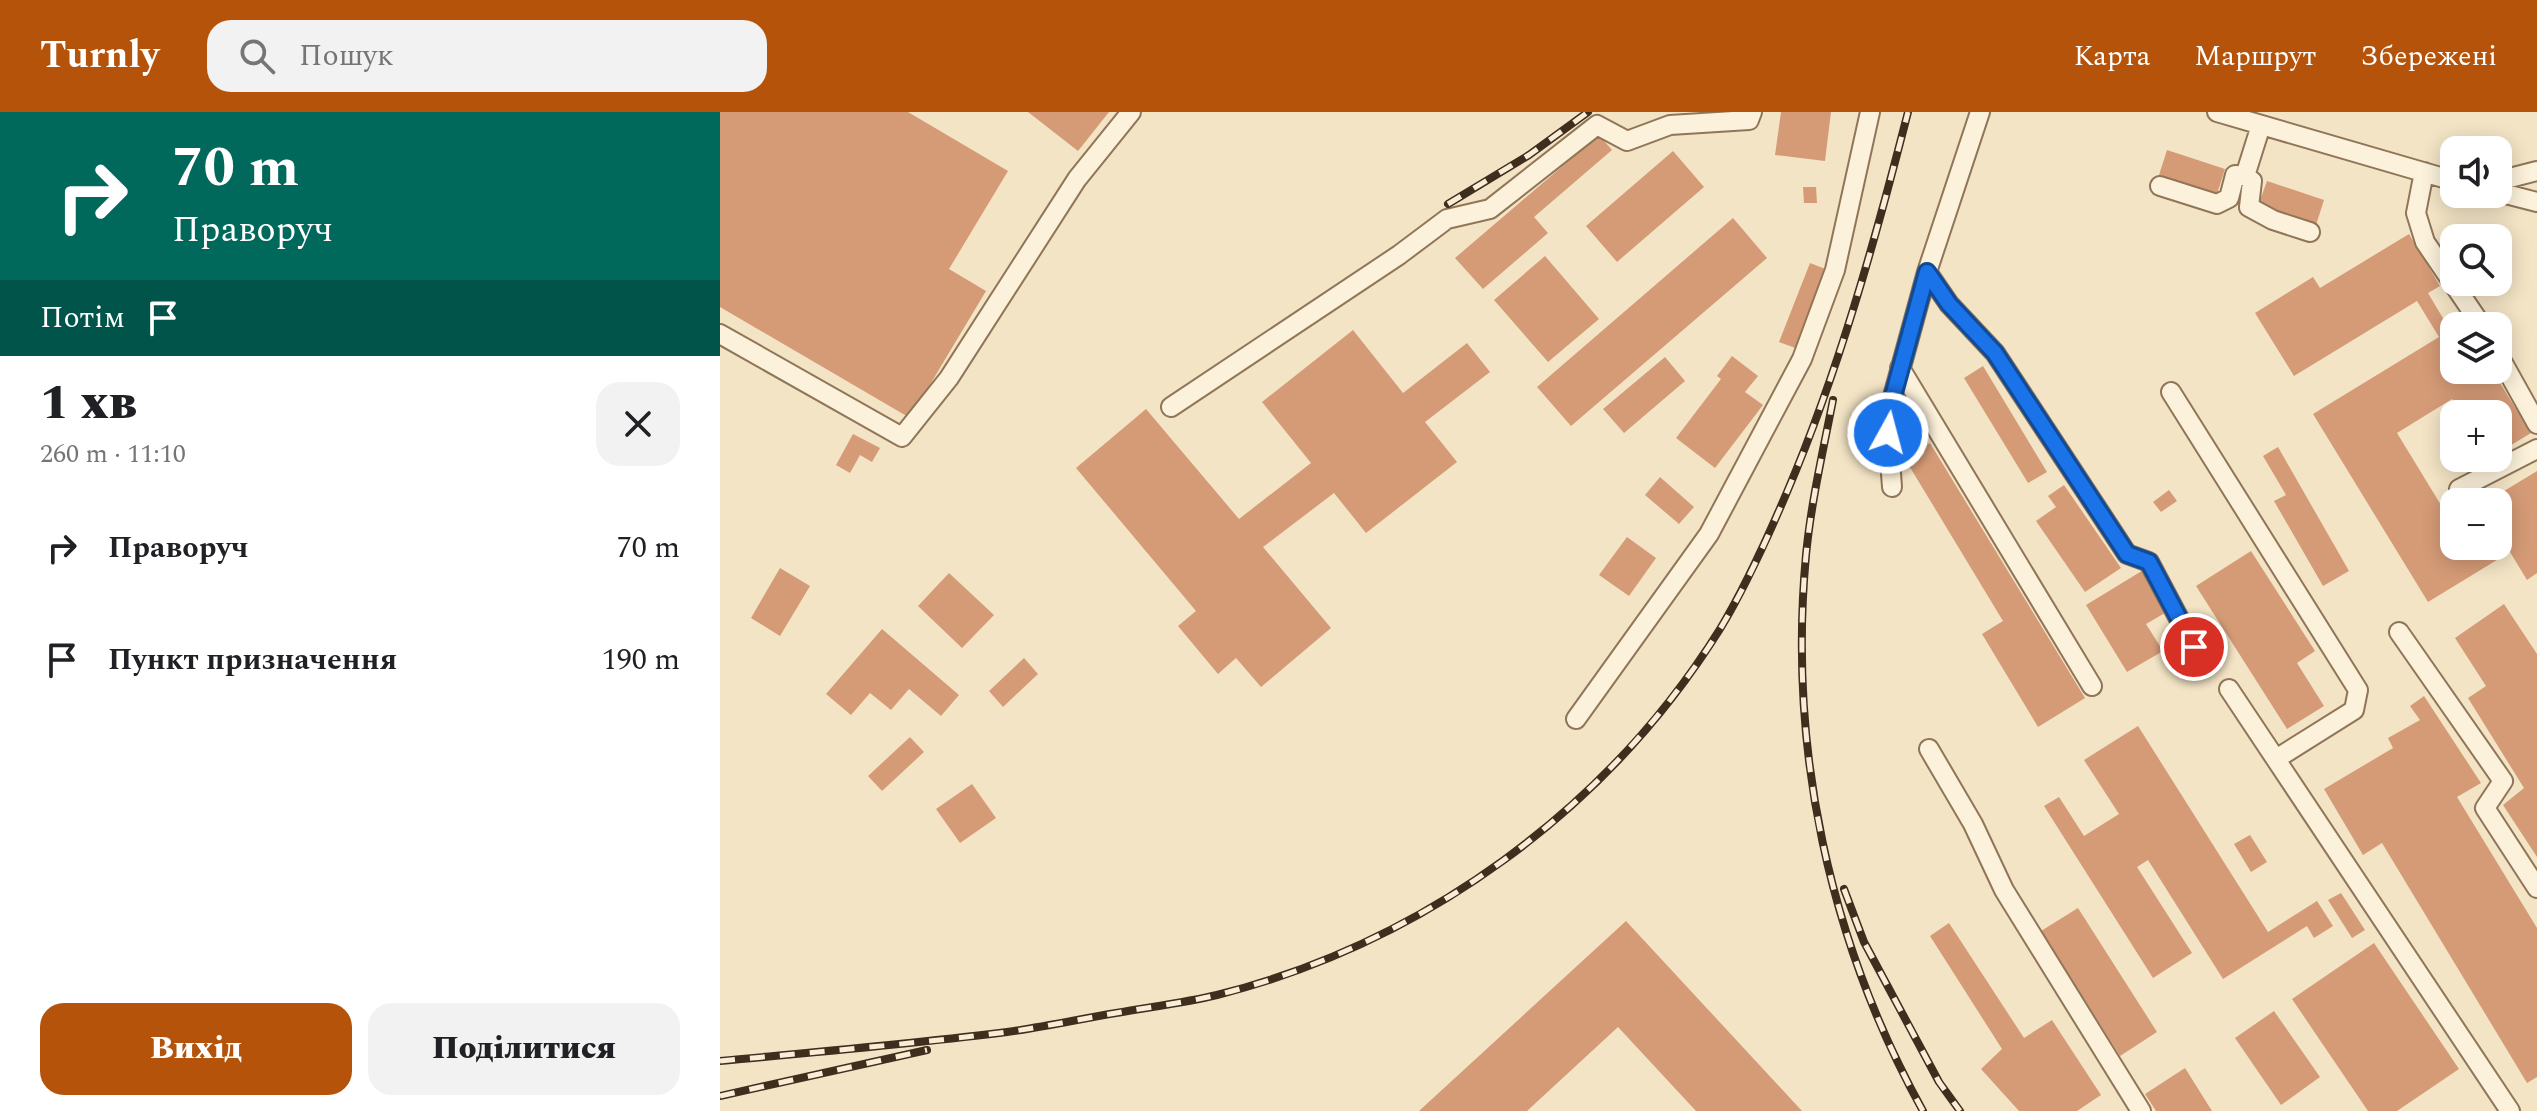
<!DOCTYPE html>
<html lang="uk">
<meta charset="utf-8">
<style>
body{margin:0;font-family:Spectral,serif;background:#f2f2f2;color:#202124;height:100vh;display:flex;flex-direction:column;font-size:30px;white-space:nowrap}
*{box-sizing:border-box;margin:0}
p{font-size:26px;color:#757577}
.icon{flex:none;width:44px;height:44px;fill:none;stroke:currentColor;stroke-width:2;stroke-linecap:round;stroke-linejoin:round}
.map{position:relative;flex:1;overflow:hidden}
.panel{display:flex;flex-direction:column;background:#fff;width:720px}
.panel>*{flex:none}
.top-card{background:#00695c;color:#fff;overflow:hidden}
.controls{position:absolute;left:1720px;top:24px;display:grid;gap:16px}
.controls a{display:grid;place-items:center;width:72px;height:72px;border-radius:16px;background:#fff;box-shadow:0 4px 20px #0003;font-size:40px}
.pin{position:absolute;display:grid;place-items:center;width:68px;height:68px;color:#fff;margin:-34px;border:4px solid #fff;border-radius:50%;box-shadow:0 2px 8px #0007}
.me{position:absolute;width:88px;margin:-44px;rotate:7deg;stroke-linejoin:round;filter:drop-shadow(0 0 6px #0008)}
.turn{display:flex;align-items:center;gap:28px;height:168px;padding:0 40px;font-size:36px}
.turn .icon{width:104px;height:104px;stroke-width:2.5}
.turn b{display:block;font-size:56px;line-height:68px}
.then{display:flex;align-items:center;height:76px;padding:0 40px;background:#0003;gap:16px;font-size:30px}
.round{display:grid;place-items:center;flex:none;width:84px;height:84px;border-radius:24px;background:#f2f2f2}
.headline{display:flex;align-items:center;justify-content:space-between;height:136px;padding:0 40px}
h1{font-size:48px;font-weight:800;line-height:60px}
.button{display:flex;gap:16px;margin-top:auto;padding:16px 40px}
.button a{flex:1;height:92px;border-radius:24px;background:#b45309;color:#fff;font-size:32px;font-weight:800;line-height:92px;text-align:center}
.button a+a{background:#f2f2f2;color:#202124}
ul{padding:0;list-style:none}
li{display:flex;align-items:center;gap:24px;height:112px;padding:0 40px}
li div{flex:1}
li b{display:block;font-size:30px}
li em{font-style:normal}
header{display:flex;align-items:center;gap:48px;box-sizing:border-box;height:112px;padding:0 40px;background:#b45309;color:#fff}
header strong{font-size:38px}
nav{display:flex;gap:44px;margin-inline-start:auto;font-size:28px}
.search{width:560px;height:72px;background:#f2f2f2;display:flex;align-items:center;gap:20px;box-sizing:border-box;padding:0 28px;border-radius:24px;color:#757577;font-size:30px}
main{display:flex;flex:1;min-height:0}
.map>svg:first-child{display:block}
</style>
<header>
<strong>Turnly</strong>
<div class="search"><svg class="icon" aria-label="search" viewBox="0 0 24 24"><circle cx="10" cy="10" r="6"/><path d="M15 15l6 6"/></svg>Пошук</div>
<nav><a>Карта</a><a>Маршрут</a><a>Збережені</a></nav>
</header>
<main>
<section class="panel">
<div class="top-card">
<div class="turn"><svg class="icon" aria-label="right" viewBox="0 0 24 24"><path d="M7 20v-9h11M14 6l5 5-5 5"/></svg><div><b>70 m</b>Праворуч</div></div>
<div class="then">Потім<svg class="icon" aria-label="arrive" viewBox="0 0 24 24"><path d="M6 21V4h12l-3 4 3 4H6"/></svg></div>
</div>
<div class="headline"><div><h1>1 хв</h1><p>260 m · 11:10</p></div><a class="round"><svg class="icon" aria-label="close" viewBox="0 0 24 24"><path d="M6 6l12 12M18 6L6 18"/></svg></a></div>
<ul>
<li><svg class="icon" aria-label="right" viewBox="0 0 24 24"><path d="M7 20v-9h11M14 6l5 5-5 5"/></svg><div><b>Праворуч</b></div><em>70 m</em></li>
<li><svg class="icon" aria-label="arrive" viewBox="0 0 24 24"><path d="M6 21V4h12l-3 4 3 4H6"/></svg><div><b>Пункт призначення</b></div><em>190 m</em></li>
</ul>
<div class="button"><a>Вихід</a><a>Поділитися</a></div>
</section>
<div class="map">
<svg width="1817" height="999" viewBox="0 0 1817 999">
<rect width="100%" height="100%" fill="#f3e4c5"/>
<path fill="#d59b77" d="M0,0H188L288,59L229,157L266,179L190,306L0,195Z
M308,0H389L358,39Z
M1061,0H1111L1105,49L1055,43Z
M879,23L892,38L814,105L828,121L763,177L735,146Z
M1447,38L1505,57L1497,82L1439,63Z
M953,39L984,75L897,150L866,114Z
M1547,69L1604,88L1596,113L1538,94Z
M1083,75H1096L1097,91H1084Z
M1013,106L1047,146L851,314L817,275Z
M1689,122L1720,174L1708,181L1730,218L1734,216V258H1772L1811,321L1778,341V302H1741L1732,287L1677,321L1732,411L1734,410V434H1778V390H1766L1817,359V461L1807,468L1790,440L1708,490L1593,302L1719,225L1697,189L1574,264L1535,201L1593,165L1600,176Z
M825,144L879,207L828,250L774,188Z
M1090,151L1108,158L1078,237L1059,230Z
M633,218L683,281L747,231L770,260L705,310L737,350L646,421L614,381L543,435L611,516L541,575L516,546L498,562L458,514L476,499L356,356L426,297L519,407L591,351L542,290Z
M1012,244L1038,264L1025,280L1043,293L995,356L956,326L1001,267L997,264Z
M945,245L965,269L904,321L883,297Z
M1263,254L1327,360L1308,371L1244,266Z
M133,322L160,336L152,350L140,343L130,361L116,353Z
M1210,331L1365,586L1318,615L1262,522L1283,509L1185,347Z
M1558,335L1629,459L1603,474L1554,389L1566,383L1543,344Z
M940,365L974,395L959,412L925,383Z
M1344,373L1401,456L1365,480L1316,409L1336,395L1328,384Z
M1449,378L1457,389L1441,400L1433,390Z
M907,425L936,446L909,484L879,463Z
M1531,439L1595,539L1577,551L1604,594L1567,617L1476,474Z
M60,456L90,474L60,524L31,506Z
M1425,457L1450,498L1426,512L1443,539L1407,560L1366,493Z
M229,461L274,503L242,536L198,494Z
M1784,492L1817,542V745L1783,693L1804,676L1748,586L1766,574L1735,526Z
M162,517L239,583L221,604L189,577L171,598L150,581L131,603L106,582Z
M304,546L318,562L283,595L269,579Z
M1704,584L1761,671L1737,685L1817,816V965L1807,971L1662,731L1643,743L1604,677L1673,636L1668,626L1700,608L1690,594Z
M1418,614L1548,820L1597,789L1613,814L1594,826L1587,814L1503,867L1428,748L1417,755L1472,841L1433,866L1324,694L1339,685L1364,724L1399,702L1364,648Z
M190,625L204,640L162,679L148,664Z
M252,672L276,706L240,731L216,697Z
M1530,723L1547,750L1531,760L1514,732Z
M1621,781L1645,818L1632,826L1608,788Z
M1358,796L1437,920L1400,944L1321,819Z
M906,809L1082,999H976L898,915L807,999H699Z
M1229,811L1304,926L1332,908L1381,983L1357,999H1299L1261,957L1282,937L1210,824Z
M1654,831L1739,957L1677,999H1648L1572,887Z
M1554,899L1600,965L1561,993L1515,926Z
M1465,956L1492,999H1436L1425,982Z"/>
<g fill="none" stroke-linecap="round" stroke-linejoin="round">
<defs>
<path id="minor" d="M1497,0L1734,69
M1541,13L1525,64L1532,69L1529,95L1553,108L1590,120
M1704,60L1696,101L1705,130L1762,214
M1778,69L1817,59
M1440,74L1497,92L1509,86L1515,63L1525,64
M1778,80L1817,90
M1207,160L1229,192L1275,241L1407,442L1429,450L1474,535
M0,222L182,325L229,266L357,67L411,0
M1778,242L1817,312
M1180,256L1372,574
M1451,280L1638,578L1634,598L1556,647
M451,295L679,143L727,107L770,97L877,13L907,29L950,13L1029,8L1032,0
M1172,375L1168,321L1172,288L1207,160L1260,0
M1739,377L1817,337
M1679,520L1783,669L1765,696L1817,776
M1509,577L1790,999
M856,607L989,422L1082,247L1115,158L1150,0
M1209,637L1253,712L1284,778L1421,999"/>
</defs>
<use href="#minor" stroke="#907558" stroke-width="22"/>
<use href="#minor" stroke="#fcf1da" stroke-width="18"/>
<defs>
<path id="rail" d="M728,92L809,43L868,0
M1113,288C1103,339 1091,391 1086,443C1068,636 1109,829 1203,999
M1124,777L1144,830L1219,970L1240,999
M0,949C96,940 192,932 287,920C324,915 360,907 396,901C429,895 464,891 497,883C703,831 887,698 1000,517C1026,474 1047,427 1067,380C1119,258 1155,129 1188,0
M0,984L207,938"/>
</defs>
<use href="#rail" stroke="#3f2d1e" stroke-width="8"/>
<use href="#rail" stroke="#f9eed5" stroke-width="5" stroke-dasharray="15" stroke-linecap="butt"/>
</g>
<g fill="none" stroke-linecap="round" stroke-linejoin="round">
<defs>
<path id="route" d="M1168,321L1172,288L1207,160L1229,192L1275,241L1407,442L1429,450L1474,535"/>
</defs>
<use href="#route" stroke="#114b97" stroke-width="20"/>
<use href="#route" stroke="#1a73e8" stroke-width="14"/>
</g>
</svg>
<div class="controls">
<a><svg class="icon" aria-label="sound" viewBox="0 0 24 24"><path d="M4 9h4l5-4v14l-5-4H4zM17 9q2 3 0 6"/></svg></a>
<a><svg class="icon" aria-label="search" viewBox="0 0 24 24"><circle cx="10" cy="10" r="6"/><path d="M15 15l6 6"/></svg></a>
<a><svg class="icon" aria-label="layers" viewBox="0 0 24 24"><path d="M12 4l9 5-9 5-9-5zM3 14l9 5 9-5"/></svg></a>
<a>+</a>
<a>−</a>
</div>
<div class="pin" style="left:1474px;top:535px;background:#d93025"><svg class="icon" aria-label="arrive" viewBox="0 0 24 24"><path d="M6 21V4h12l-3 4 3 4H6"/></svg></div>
<svg class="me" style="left:1168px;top:321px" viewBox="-20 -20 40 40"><circle r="17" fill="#1a73e8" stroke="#fff" stroke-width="3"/><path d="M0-11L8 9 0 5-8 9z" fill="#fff"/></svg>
</div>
</main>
